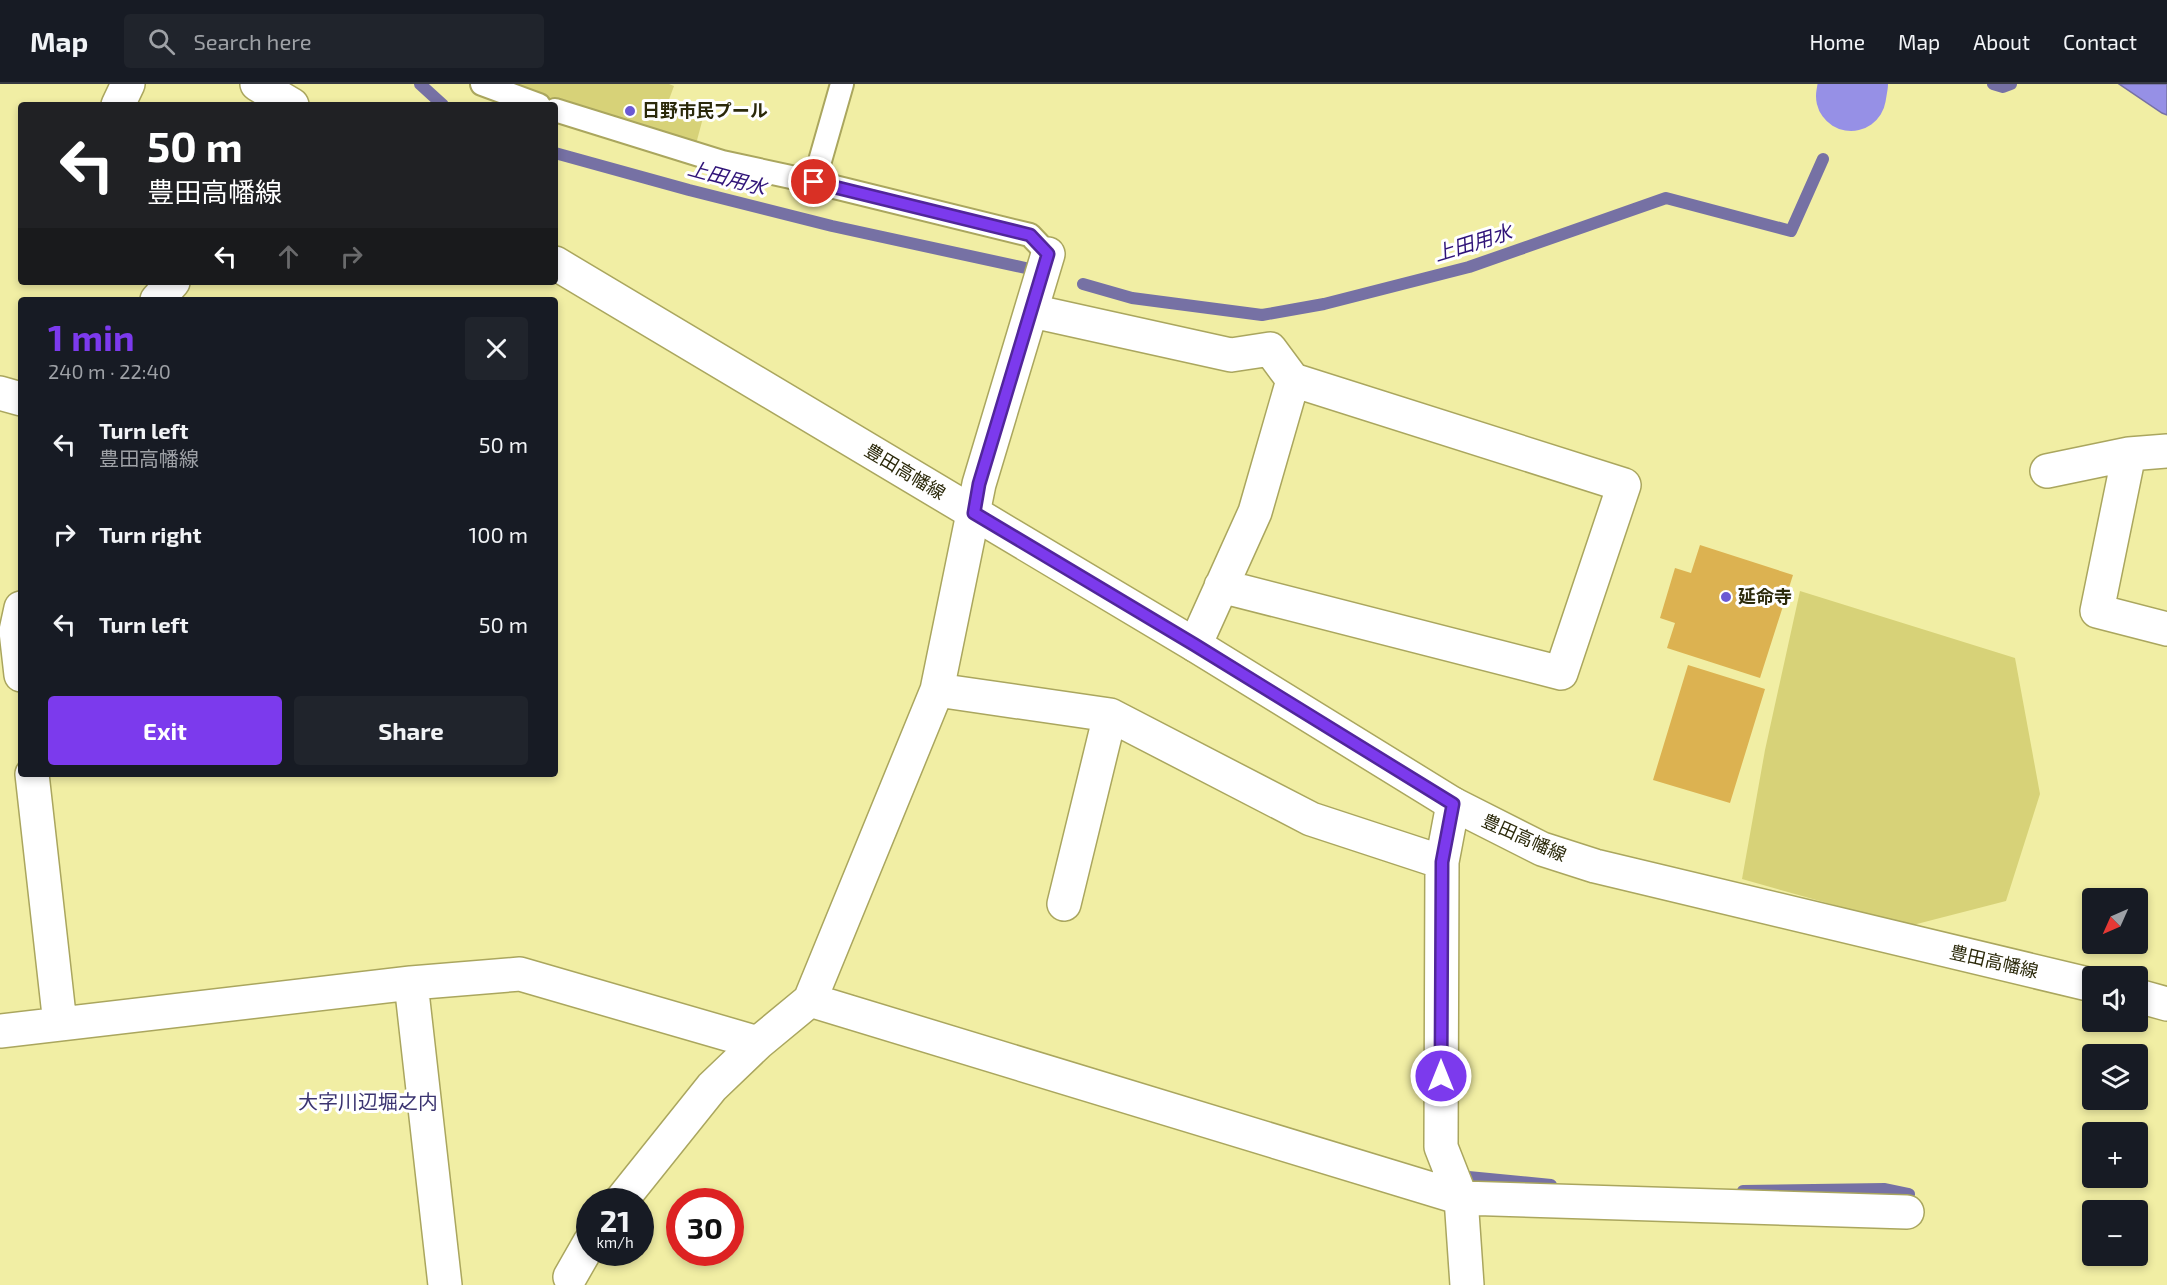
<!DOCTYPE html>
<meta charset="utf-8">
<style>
body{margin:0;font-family:"Exo 2","Noto Sans JP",sans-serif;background:#20242c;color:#f1f3f6;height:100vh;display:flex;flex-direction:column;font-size:22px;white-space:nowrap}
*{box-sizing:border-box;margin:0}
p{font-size:20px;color:#9ea1a6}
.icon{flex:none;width:33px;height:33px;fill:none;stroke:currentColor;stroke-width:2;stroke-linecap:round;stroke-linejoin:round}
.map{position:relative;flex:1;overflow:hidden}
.drawer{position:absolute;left:18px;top:213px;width:540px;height:480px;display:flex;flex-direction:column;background:#171b24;border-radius:6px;box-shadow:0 3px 9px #0003}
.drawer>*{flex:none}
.guide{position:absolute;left:18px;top:18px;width:540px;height:183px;border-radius:6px;box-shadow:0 3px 9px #0003;background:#202124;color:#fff;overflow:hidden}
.needle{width:39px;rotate:225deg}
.controls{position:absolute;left:2082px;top:804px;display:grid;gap:12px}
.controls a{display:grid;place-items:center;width:66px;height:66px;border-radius:6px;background:#171b24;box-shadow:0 3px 9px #0003;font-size:30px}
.speed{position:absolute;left:576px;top:1104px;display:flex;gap:12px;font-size:30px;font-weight:700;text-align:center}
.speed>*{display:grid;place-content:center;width:78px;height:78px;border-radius:50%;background:#171b24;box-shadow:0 3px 9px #0003;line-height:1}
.speed small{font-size:15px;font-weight:400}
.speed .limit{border:9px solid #d22;background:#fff;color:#111}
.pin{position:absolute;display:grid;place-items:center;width:51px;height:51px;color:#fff;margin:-26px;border:3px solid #fff;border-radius:50%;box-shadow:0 2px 6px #0007}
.me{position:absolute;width:66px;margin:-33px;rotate:0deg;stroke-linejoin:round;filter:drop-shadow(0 0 4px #0008)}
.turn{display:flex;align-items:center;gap:21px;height:126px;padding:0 30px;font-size:27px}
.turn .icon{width:78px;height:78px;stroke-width:2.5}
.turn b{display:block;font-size:42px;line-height:51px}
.lanes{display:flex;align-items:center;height:57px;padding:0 30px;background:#0003;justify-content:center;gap:30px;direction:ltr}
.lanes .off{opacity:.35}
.round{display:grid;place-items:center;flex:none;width:63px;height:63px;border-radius:6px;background:#20242c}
.head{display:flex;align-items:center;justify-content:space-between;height:102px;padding:0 30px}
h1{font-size:36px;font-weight:700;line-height:45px;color:#7c3aed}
.cta{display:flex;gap:12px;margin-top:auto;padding:12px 30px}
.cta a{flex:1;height:69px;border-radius:6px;background:#7c3aed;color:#fff;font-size:24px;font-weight:700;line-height:69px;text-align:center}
.cta a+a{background:#20242c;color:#f1f3f6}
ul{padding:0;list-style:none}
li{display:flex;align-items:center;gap:18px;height:90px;padding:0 30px}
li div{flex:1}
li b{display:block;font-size:22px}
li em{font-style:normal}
header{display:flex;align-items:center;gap:36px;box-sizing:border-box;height:84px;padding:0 30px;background:#171b24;border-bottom:2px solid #363941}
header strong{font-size:28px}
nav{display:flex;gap:33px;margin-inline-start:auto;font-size:21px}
.search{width:420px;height:54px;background:#20242c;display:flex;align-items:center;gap:15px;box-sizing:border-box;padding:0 21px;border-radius:6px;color:#9ea1a6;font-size:22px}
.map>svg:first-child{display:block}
</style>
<header>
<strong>Map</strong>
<div class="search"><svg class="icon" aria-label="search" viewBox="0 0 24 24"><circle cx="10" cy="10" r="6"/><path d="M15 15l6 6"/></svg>Search here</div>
<nav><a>Home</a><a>Map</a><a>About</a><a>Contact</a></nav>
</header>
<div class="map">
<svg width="2167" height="1201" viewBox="0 0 2167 1201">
<rect width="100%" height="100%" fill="#f1eea4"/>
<path fill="#d7d278" d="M491,0H669L674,2L667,21L704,30L696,60Z
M1800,507L2015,574L2040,710L2006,817L1909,842L1742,795L1765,666Z"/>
<path fill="#9690e6" stroke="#7671a4" stroke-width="1.5" d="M2119,0H2167V31L2162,29Z"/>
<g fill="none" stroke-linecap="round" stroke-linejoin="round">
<path stroke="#7671a4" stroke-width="12" d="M420,0L443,21
M1993,0L2003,3L2011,0
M1844,26L1859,0
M555,69L689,106L832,142L1030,185
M1083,200L1132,214L1262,231L1324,220L1469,183L1666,114L1791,147L1823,75
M1458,1092L1551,1101
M1743,1107L1885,1105L1909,1110"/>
<path stroke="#9690e6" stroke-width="70" d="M1851,12L1853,0"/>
</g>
<path fill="#dcb251" d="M1700,461L1793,491L1760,594L1667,564L1675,539L1660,534L1675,484L1691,489Z
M1688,581L1765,605L1730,719L1653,696Z"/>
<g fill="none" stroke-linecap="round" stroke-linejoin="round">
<defs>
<path id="lane" d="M482,0L539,21
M555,26L722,78L814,98L1030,151L1048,170
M814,98L842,0"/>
<path id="street" d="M118,21L128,0
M157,216L173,198
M1032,227L1231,271L1270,265L1293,296L1255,428L1195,561
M0,309L21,315
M2129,370L2097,527L2167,545
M2047,387L2129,370L2167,367
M1221,502L1561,589L1624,401L1293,296
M21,524L16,547L21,591
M937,606L1110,631L1311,735L1442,778
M32,690L60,940
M1453,720L1442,778L1441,1063L1461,1114L1467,1201
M1064,820L1110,631
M411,899L445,1201
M810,916L1461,1114L1907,1128
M0,947L411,899L520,890L758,959
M620,1118L712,1003L758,959L810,916L937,606L979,400L1048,170
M570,1193L590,1158"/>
<path id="secondary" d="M257,0L292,21
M555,179L1195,561L1453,720L1542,765L1595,782L2092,901
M2138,912L2167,920"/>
</defs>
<use href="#lane" stroke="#aaa65e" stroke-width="26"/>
<use href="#street" stroke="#aaa65e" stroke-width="36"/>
<use href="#secondary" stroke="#aaa65e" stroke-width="36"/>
<use href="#lane" stroke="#fff" stroke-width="22"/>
<use href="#street" stroke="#fff" stroke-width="33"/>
<use href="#secondary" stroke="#fff" stroke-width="33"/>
</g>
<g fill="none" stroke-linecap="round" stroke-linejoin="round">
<defs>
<path id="route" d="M814,98L1030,151L1048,170L979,400L974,429L1195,561L1453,720L1442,778L1441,992"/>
</defs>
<use href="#route" stroke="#51269a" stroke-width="15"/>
<use href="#route" stroke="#7c3aed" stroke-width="10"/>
</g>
<g fill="#6b59d3" stroke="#fff" stroke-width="2">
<circle cx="630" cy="27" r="6"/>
<circle cx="1726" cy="513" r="6"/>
</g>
<g text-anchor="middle" stroke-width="6" stroke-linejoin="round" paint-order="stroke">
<g font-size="18" font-weight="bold" fill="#2b290a" stroke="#fff" text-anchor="start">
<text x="642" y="33">日野市民プール</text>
<text x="1738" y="519">延命寺</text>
</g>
<g font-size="18" fill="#2b290a" stroke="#fff">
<text transform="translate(905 388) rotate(31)" y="6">豊田高幡線</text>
<text transform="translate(1524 754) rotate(24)" y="6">豊田高幡線</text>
<text transform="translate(1994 878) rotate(13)" y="6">豊田高幡線</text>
</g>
<g font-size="20" font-style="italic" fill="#2f1378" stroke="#fff">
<text transform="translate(727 94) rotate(15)" y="7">上田用水</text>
<text transform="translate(1473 159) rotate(-17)" y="7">上田用水</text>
</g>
<g font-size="20" fill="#3b3470" stroke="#fff">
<text x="368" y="1025">大字川辺堀之内</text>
</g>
</g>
</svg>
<div class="controls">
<a><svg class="needle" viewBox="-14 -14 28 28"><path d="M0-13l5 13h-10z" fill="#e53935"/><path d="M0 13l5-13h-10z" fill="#9ea1a6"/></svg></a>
<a><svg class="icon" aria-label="sound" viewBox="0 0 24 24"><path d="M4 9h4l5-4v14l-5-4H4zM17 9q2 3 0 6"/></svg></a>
<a><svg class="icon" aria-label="layers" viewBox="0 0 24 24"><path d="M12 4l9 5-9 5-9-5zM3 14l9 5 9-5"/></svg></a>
<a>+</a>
<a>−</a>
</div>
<div class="speed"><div>21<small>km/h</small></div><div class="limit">30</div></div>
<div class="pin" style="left:814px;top:98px;background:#d93025"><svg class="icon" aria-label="arrive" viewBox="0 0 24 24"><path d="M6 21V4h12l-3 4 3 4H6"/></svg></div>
<svg class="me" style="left:1441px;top:992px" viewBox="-20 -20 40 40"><circle r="17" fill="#7c3aed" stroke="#fff" stroke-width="3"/><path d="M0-11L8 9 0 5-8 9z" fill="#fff"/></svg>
<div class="guide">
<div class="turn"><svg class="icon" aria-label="left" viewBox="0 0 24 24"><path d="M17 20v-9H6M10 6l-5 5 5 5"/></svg><div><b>50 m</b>豊田高幡線</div></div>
<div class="lanes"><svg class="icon" aria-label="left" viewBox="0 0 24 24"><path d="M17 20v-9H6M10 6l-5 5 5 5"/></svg><svg class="icon off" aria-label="ahead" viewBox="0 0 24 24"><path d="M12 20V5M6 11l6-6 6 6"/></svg><svg class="icon off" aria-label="right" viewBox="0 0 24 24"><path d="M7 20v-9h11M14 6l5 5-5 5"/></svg></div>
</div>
<section class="drawer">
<div class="head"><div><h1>1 min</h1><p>240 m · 22:40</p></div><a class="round"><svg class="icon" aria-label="close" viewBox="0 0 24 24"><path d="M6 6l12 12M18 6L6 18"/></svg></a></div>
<ul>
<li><svg class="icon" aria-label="left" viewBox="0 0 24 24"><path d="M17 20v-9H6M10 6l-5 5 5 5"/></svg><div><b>Turn left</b><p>豊田高幡線</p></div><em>50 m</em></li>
<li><svg class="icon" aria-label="right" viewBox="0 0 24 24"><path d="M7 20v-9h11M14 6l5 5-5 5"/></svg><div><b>Turn right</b></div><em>100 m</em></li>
<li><svg class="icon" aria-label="left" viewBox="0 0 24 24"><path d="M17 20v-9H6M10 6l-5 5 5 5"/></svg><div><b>Turn left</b></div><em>50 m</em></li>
</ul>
<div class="cta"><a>Exit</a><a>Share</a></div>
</section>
</div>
